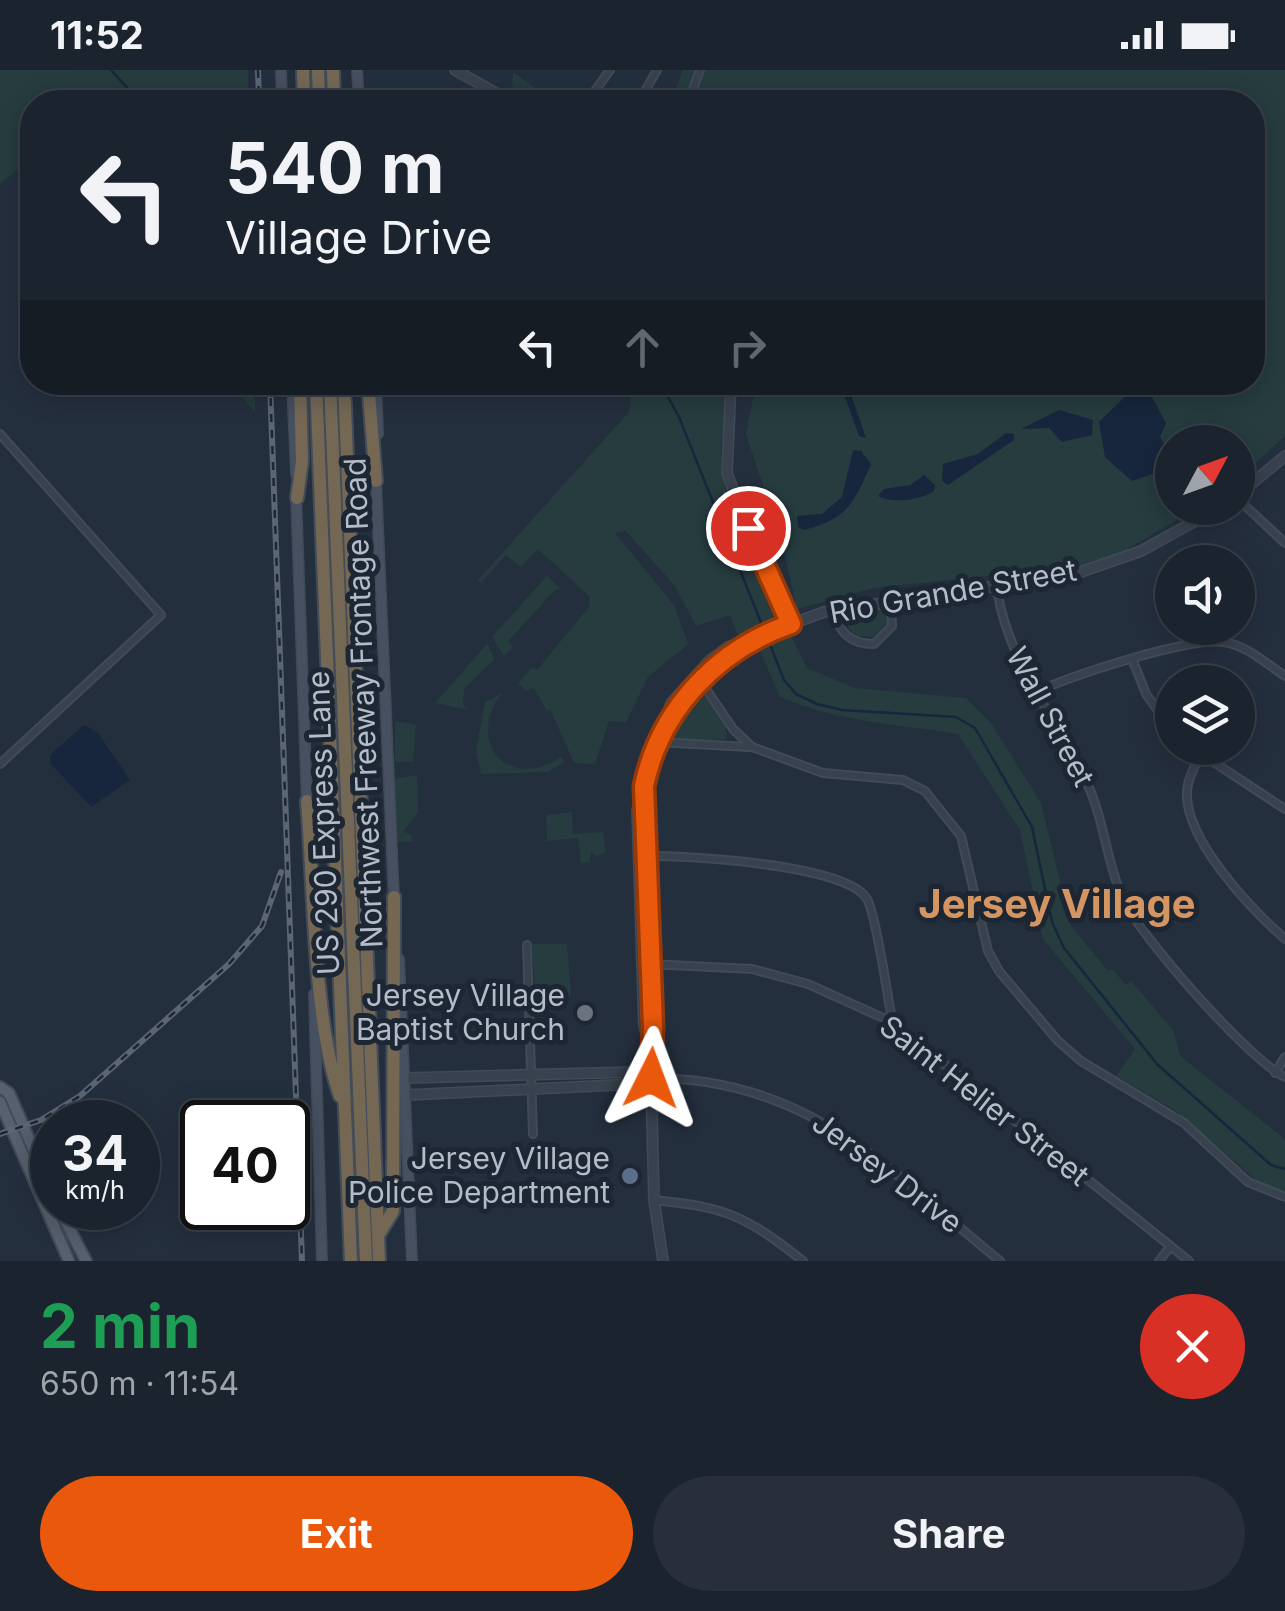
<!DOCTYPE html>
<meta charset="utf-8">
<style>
body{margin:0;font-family:Inter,sans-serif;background:#282f3a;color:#f1f3f6;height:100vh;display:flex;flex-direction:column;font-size:38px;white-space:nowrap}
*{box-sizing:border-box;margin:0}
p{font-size:32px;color:#a0a4aa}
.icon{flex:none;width:55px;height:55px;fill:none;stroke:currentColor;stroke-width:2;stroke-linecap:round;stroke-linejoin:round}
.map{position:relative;height:1191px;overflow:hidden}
.panel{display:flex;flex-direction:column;background:#1b232e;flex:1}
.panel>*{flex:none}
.guide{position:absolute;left:20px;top:20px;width:1245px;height:305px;border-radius:40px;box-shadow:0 5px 25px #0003,0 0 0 2px #39404a;background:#1b232e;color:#f1f3f6;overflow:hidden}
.needle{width:65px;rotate:49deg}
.buttons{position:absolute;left:1155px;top:355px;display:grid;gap:20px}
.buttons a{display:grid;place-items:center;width:100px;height:100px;border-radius:50%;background:#1b232e;box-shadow:0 5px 25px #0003,0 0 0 2px #39404a;font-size:50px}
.speed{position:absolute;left:30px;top:1030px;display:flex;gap:20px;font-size:50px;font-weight:700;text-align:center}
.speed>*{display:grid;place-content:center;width:130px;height:130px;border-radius:50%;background:#1b232e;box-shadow:0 5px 25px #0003,0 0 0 2px #39404a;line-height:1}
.speed small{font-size:25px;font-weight:400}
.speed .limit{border:5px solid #111;border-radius:15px;background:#fff;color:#111}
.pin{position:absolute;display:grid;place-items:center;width:85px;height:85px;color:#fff;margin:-42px;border:5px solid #fff;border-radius:50%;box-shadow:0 2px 10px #0007}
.me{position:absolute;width:110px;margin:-55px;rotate:3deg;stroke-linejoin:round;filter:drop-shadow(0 0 8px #0008)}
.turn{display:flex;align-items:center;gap:35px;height:210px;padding:0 40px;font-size:45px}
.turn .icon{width:130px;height:130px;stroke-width:2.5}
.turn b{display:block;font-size:70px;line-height:85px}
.lanes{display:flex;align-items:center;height:95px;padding:0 40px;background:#0003;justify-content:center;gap:50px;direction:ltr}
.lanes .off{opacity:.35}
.round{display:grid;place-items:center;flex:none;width:105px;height:105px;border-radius:52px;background:#282f3a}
.overview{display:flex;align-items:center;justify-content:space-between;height:170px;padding:0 40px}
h1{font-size:60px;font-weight:700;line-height:75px;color:#1e9e55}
.action{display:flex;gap:20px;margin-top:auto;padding:20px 40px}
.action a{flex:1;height:115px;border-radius:60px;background:#ea580c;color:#fff;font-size:40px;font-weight:700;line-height:115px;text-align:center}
.action a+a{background:#282f3a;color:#f1f3f6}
.status{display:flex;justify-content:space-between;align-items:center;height:70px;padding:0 50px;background:#1b232e;direction:ltr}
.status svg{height:28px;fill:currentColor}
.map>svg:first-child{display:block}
</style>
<div class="status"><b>11:52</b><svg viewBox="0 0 49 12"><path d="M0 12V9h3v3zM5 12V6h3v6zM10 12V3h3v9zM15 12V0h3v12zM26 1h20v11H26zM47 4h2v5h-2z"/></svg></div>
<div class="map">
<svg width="1285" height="1191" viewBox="0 0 1285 1191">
<rect width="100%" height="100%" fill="#242f3e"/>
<path fill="#263c3f" d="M0,0H248V32H32V98L25,93L0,114Z
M683,0H1285V366L1238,409V372H1172V438H1197L1117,485L1082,496L874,518L797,539L782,473L746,364L756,313L1252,312V32H670Z
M513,2L554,32H522L512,23Z
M229,313H255V342Z
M619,313H727L721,382L725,415L782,549L739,568L730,545L696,556L675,516L626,461L615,463L674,535L688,574L648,607L626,652L609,651L595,694L574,693L550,639L547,641L534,618L525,621L518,613L533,597L537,600L589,537L590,527L538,479L521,497L506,485L481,513L478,510L629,342L631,331Z
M547,506L562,520L556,519L508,571L513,577L504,586L492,567Z
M886,537L887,553L873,567L856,566L843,551L847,541Z
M789,561L807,598L855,618L966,628L991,653L1041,733L1071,856L1108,901L1112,899L1126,915L1131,911L1174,961L1180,986L1285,1069V1122L1262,1115L1176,1041L1116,1006L1135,979L1043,869L1020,760L958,664C896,654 838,652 780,627L757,574Z
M487,574L495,589L464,619L463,635L469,640L435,633Z
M696,622C711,625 730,654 726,669L676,671L670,667L676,646Z
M502,623C464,674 510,722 561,687L564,692L548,702L481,704L476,680L485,632Z
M395,651L416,655L413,692H395Z
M417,705L418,743L403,761L411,765L413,772H397L393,709Z
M572,742L573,764L603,762L606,783L596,786L591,781L590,792L581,793L578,768L547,771L546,745Z
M532,874H567L571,926L536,931Z"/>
<path fill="#17263c" d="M840,313H847L866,368L859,366Z
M1136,316H1146L1166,353L1160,367L1168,380L1158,402L1132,411L1105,387L1099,352Z
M1059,340L1093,350L1092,365L1062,372L1049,358L1021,359Z
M1006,363L1014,364V370L948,415L942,411L943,394L978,384Z
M853,380L861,381L871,394C853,434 849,448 804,460L798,457L797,446L822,444L842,427Z
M924,405L935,415L934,421C921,430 892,434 878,426L884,419L910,415Z
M84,655L98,663L130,710L91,737L50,693V685Z"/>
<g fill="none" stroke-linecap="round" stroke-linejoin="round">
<path stroke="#17263c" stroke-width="2.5" d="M111,0L140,32
M660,312L679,347L764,560
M767,567L784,610L796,624L817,634L842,640L956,647L975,658L1032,757L1052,852L1064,878L1157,994L1271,1095L1285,1099"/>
<defs>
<path id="minor" d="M587,32L610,0
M639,32L657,0
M688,32L700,0
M0,364L161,545L0,694
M1238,429L1285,473
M997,519C1008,593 1055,645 1086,711C1104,748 1106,790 1122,827C1138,864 1250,991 1285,1007
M833,540C839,563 851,574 874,574L892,556L891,530
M1133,591L1146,624L1172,661
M700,610L733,659L752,677L823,703L903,710L925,721L961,766L988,881L999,901L1058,971L1081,991L1184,1053L1248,1112L1285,1127
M1035,623C1067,606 1190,567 1224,572C1248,576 1265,593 1285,606
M657,672L749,677
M1192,678L1285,739
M1201,684C1195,695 1188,708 1187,721C1184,769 1251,839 1285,869
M642,786C683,785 847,794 867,829C876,844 888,928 892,951
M527,875L533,1064
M649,894L752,899L808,914L892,952L1189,1191
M1275,1003L1285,987
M651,1008C809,1008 885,1098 1000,1191
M654,1130C726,1137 746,1146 803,1191
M1159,1191L1170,1177"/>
<path id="tertiary" d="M455,0L512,32
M731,312L727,403L758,485L791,553
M1238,425L1285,386
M669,647L738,576
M644,723L654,1130L663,1191
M650,979L644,956L637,740L671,633L710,590L728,577L824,542L1075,504L1141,481L1219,438
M406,1008L635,1002L651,1008
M407,1025L636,1014L651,1008"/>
<path id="secondary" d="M281,0L282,32
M357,0L359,32
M292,312L296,404
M376,312L378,364
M376,410L394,829
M296,424L307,734
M399,889L412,1191
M314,924L322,1191"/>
<path id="primary" d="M0,1017L9,1023L52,1122
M0,1032L69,1191
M59,1138L86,1191"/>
<path id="motorway" d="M303,0L304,32
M318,0L319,32
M333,0L334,32
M316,312L351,1191
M330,312L366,1191
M344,312L379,1191
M368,312L376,411
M297,428L302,391L300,312
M307,731C314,815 313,950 340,1026
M379,1164L393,1141L394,827"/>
</defs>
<use href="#minor" stroke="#414a57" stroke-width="10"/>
<use href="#tertiary" stroke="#414a57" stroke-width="12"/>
<use href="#secondary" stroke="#414a57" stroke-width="12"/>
<use href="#primary" stroke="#414a57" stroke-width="14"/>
<use href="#motorway" stroke="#434c59" stroke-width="16"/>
<use href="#minor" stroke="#38414e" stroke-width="6"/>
<use href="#tertiary" stroke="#38414e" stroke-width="9"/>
<use href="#secondary" stroke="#465061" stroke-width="9"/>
<use href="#primary" stroke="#56606e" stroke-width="10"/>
<use href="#motorway" stroke="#746855" stroke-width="12"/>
<defs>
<path id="rail" d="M258,0L259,32
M270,312L302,1191
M0,1064L41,1050L80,1026L229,894L262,856L281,802"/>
</defs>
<use href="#rail" stroke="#5a6575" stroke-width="6"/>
<use href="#rail" stroke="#1d2633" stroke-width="2.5" stroke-dasharray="8" stroke-linecap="butt"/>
</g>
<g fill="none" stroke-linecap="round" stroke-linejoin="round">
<defs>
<path id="route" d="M651,1008L653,956L644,716C660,639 718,579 791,554L748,458"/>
</defs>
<use href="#route" stroke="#983908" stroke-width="25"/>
<use href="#route" stroke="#ea580c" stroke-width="18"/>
</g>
<circle fill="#6b7280" stroke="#1d2633" stroke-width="4" cx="585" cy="943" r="10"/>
<circle fill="#5c6f8a" stroke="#1d2633" stroke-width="4" cx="630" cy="1106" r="10"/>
<g text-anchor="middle" stroke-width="10" stroke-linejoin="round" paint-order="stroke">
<g font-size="30" fill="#b4bcc9" stroke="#1d2633">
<text transform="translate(953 522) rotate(-10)" y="10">Rio Grande Street</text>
<text transform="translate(364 633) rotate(-92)" y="10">Northwest Freeway Frontage Road</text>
<text transform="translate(1050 647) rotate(62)" y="10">Wall Street</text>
<text transform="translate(324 753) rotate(-92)" y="10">US 290 Express Lane</text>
<text transform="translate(984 1031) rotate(38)" y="10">Saint Helier Street</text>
<text transform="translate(887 1103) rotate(37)" y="10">Jersey Drive</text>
</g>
<g font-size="30" fill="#b4bcc9" stroke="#1d2633" text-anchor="end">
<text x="565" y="936">Jersey Village<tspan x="565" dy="34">Baptist Church</tspan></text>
<text x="610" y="1099">Jersey Village<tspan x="610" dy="34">Police Department</tspan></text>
</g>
<g font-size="40" font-weight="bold" fill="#d59563" stroke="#1d2633">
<text x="1057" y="848">Jersey Village</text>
</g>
</g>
</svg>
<div class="buttons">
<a><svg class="needle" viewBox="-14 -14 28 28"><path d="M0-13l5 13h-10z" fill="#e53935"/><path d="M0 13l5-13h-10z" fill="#a0a4aa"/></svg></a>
<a><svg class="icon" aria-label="sound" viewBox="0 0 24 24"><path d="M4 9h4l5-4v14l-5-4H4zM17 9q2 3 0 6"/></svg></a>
<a><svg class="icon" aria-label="layers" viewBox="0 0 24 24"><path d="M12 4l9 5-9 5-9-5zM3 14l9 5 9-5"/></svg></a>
</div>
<div class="speed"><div>34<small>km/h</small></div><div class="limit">40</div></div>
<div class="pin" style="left:748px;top:458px;background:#d93025"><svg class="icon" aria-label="arrive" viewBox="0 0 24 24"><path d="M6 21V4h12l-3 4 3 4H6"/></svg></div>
<svg class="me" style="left:651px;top:1008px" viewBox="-20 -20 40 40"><path d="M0-17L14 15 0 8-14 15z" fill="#ea580c" stroke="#fff" stroke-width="4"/></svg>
<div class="guide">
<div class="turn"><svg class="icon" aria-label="left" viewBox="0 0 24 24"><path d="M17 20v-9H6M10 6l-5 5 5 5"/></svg><div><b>540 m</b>Village Drive</div></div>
<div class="lanes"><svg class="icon" aria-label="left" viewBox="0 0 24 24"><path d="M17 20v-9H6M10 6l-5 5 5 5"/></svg><svg class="icon off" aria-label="ahead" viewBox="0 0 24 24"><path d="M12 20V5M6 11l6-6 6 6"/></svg><svg class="icon off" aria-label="right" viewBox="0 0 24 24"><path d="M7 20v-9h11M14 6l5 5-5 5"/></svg></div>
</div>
</div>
<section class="panel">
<div class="overview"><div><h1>2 min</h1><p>650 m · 11:54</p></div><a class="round" style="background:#d93025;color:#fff"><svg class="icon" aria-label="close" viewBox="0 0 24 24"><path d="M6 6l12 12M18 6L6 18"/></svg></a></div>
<div class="action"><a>Exit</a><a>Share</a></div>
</section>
